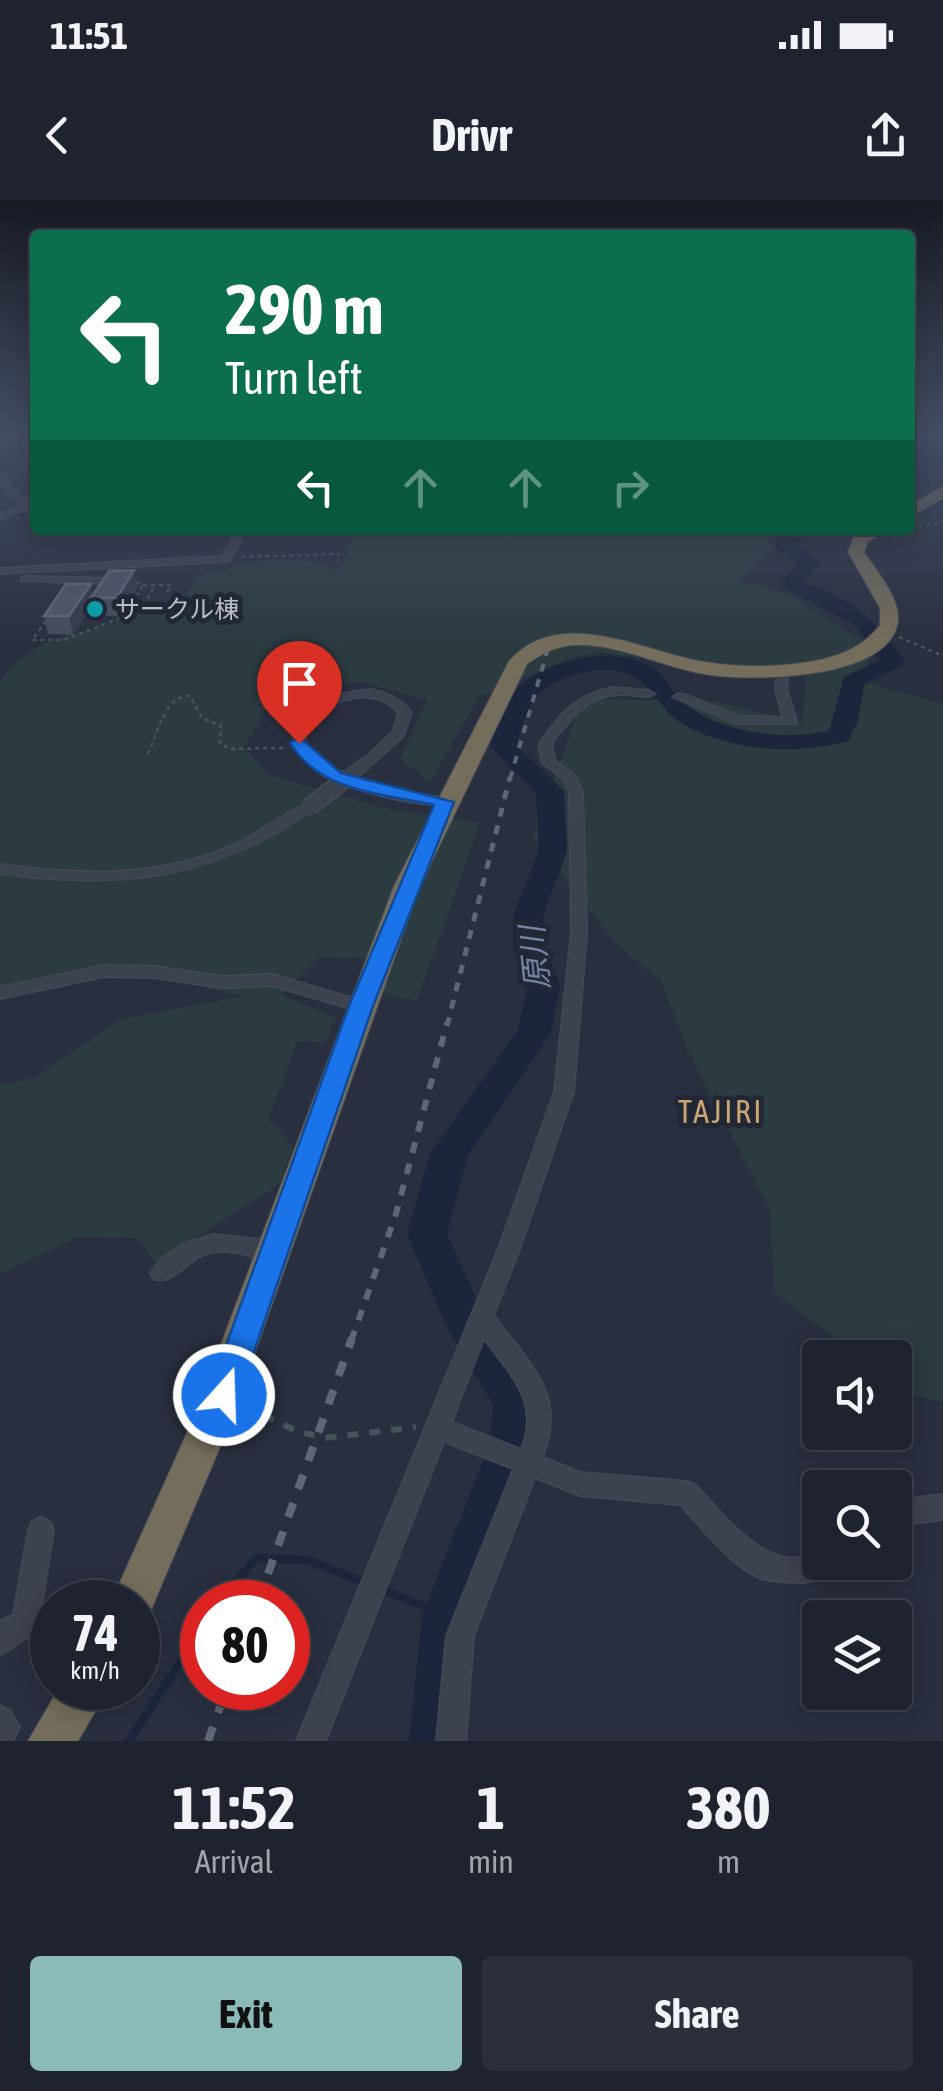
<!DOCTYPE html>
<meta charset="utf-8">
<style>
body{margin:0;font-family:"Asap Condensed","Noto Sans JP",sans-serif;background:#2c2f3b;color:#f1f3f6;height:100vh;display:flex;flex-direction:column;font-size:38px;white-space:nowrap}
*{box-sizing:border-box;margin:0}
p{font-size:32px;color:#a1a4aa}
.icon{flex:none;width:55px;height:55px;fill:none;stroke:currentColor;stroke-width:2;stroke-linecap:round;stroke-linejoin:round}
.map{position:relative;height:1541px;overflow:hidden}
.sheet{display:flex;flex-direction:column;background:#1f232f;flex:1}
.sheet>*{flex:none}
.guide{position:absolute;left:30px;top:30px;width:885px;height:305px;border-radius:10px;box-shadow:0 5px 25px #0003,0 0 0 2px #3c404b;background:#0b6e4f;color:#fff;overflow:hidden}
.fabs{position:absolute;left:802px;top:1140px;display:grid;gap:20px}
.fabs a{display:grid;place-items:center;width:110px;height:110px;border-radius:10px;background:#1f232f;box-shadow:0 5px 25px #0003,0 0 0 2px #3c404b;font-size:50px}
.speed{position:absolute;left:30px;top:1380px;display:flex;gap:20px;font-size:50px;font-weight:700;text-align:center}
.speed>*{display:grid;place-content:center;width:130px;height:130px;border-radius:50%;background:#1f232f;box-shadow:0 5px 25px #0003,0 0 0 2px #3c404b;line-height:1}
.speed small{font-size:25px;font-weight:400}
.speed .limit{border:15px solid #d22;background:#fff;color:#111}
.pin{position:absolute;display:grid;place-items:center;width:85px;height:85px;color:#fff;margin:-102px -42px;border-radius:50% 50% 50% 0;rotate:-45deg;box-shadow:0 0 10px #0007}
.pin .icon{rotate:45deg}
.me{position:absolute;width:110px;margin:-55px;rotate:20deg;stroke-linejoin:round;filter:drop-shadow(0 0 8px #0008)}
.turn{display:flex;align-items:center;gap:35px;height:210px;padding:0 30px;font-size:45px}
.turn .icon{width:130px;height:130px;stroke-width:2.5}
.turn b{display:block;font-size:70px;line-height:85px}
.lanes{display:flex;align-items:center;height:95px;padding:0 30px;background:#0003;justify-content:center;gap:50px;direction:ltr}
.lanes .off{opacity:.35}
.eta{display:flex;justify-content:space-evenly;align-items:center;height:170px;text-align:center}
.eta b{font-size:60px;font-weight:700;line-height:70px}
.button{display:flex;gap:20px;margin-top:auto;padding:20px 30px}
.button a{flex:1;height:115px;border-radius:10px;background:#8bbbb9;color:#111;font-size:40px;font-weight:700;line-height:115px;text-align:center}
.button a+a{background:#2c2f3b;color:#f1f3f6}
.status{display:flex;justify-content:space-between;align-items:center;height:70px;padding:0 50px;background:#1f232f;direction:ltr}
.status svg{height:28px;fill:currentColor}
header{display:flex;justify-content:space-between;align-items:center;height:130px;padding:0 30px;background:#1f232f;font-size:45px;font-weight:700}
.map>svg:first-child{display:block}
</style>
<div class="status"><b>11:51</b><svg viewBox="0 0 49 12"><path d="M0 12V9h3v3zM5 12V6h3v6zM10 12V3h3v9zM15 12V0h3v12zM26 1h20v11H26zM47 4h2v5h-2z"/></svg></div>
<header><svg class="icon" aria-label="back" viewBox="0 0 24 24"><path d="M15 5l-7 7 7 7"/></svg>Drivr<svg class="icon" aria-label="share" viewBox="0 0 24 24"><path d="M12 15V3M7 8l5-5 5 5M5 13v7h14v-7"/></svg></header>
<div class="map">
<svg width="943" height="1541" viewBox="0 0 943 1541">
<rect width="100%" height="100%" fill="#292f3f"/>
<path fill="#2b3b40" d="M340,330H796L767,336L774,348L739,380L788,394L872,446L864,482L943,504V1202L906,1193L895,1184V1158L860,1157L775,1093L769,1008L687,849L661,780L619,747L533,638L582,499L715,501L803,523L806,477L602,453L573,457L479,497L430,582L400,559L427,500L361,482L284,489L276,494L244,547L269,575L384,608L480,623L417,801L385,795L368,758L319,757L281,795L336,818L325,843L297,841L269,918L293,947L280,984L155,1063L139,1038L78,1037L0,1074V884L32,879L121,819L245,796L118,770L0,793V482L11,466L44,443L178,402L198,376L269,359L313,361L329,370L341,368L355,331Z"/>
<g fill="none" stroke-linecap="round" stroke-linejoin="round">
<path stroke="#1d253c" stroke-width="2.5" d="M911,233H917
M0,317L35,313"/>
<path stroke="#1d253c" stroke-width="8" d="M380,1389L448,1416
M219,1402L256,1358L308,1360L365,1383
M129,1541L202,1428"/>
<path fill="#1d253c" fill-rule="evenodd" d="M910,233H925L930,285L910,299Z
M795,330H820L795,345L820,363L803,383C858,402 872,416 906,463L864,485L858,521L848,541C798,554 744,552 696,531C663,517 662,499 639,480C612,459 552,474 533,501C525,514 521,530 516,545L564,591L567,651L543,716L545,749L560,785L551,833L467,957L447,1034L477,1100L539,1202L536,1242L474,1416L465,1541H409L422,1416L490,1242L493,1205L445,1123L407,1034L430,954L517,831L528,785L513,749V716L539,651L536,593L490,546C497,525 504,500 521,485C552,458 615,446 652,467C666,475 671,492 682,502C721,533 781,541 829,531L844,477L880,460L855,425L779,385L798,364L778,352L776,342Z"/>
<defs>
<path id="minor" d="M0,275H5L21,296L35,301V307L0,319V313L25,304C12,300 0,289 0,275Z
M227,330H235L242,339L230,361L226,362L0,374V368L222,356L232,339Z
M25,376L106,378L112,381L107,394L101,397L95,394L99,384L21,381V377Z
M783,467L789,471L787,489L797,521L795,524H737L672,497L679,493L684,494L739,516L782,517L775,489L777,471Z
M613,487L649,490L656,494C646,500 636,495 624,495C589,493 571,518 552,544L556,561L574,574L583,592L587,733L574,892L520,1049L494,1115C530,1165 568,1193 543,1257L580,1272L686,1281L695,1284C719,1309 760,1364 799,1357C805,1356 813,1348 820,1346V1362H832C824,1377 810,1385 793,1383C783,1382 772,1382 762,1379C733,1369 701,1327 680,1305L580,1296L535,1278L474,1436L466,1541H436L446,1436L513,1269L444,1242L326,1541H296L498,1049L554,892L571,733L569,592L563,579L542,563L538,544C559,515 576,493 613,487ZM484,1139C510,1175 540,1202 521,1249L452,1222Z
M370,489C389,493 400,498 412,513L403,537L372,565H362L360,562L392,532L398,513C373,485 337,500 309,518L306,543C340,590 399,587 450,599V605C421,608 343,590 319,573C307,565 300,554 292,543L298,513L337,494Z
M309,603L316,607L314,610C211,680 121,690 0,674V664C79,675 161,678 235,644C260,633 285,611 309,603Z
M104,765L155,766L222,776L272,774L367,802L370,806L361,812L272,786L222,788L155,778L104,777L0,799V787Z
M214,1034L275,1041L283,1044L286,1050L283,1056C260,1064 234,1047 210,1053C189,1057 174,1087 153,1079L150,1073C163,1051 190,1040 214,1034Z
M943,1294V1320L895,1326V1300Z
M41,1317L50,1321L54,1330L39,1424L35,1434C21,1440 13,1450 0,1455V1420L13,1415L28,1330L32,1321Z
M0,1505L10,1510L20,1527L13,1541H0Z"/>
<path id="highway" d="M943,286V298L910,317V305Z
M865,330H886L868,342L864,352C876,370 900,398 898,420C893,481 747,482 704,474C664,467 625,447 584,445C561,444 545,451 527,464L420,686L229,1226L148,1417L138,1422V1402H111L190,1226L394,686L509,461C561,403 645,453 706,462C742,468 779,467 814,461C840,456 863,447 880,425V408L848,352L854,335Z
M59,1488H109L78,1541H28Z"/>
</defs>
<use href="#minor" stroke="#464b58" stroke-width="2"/>
<use href="#highway" stroke="#454a56" stroke-width="2"/>
<path stroke="#445458" stroke-width="2.5" stroke-dasharray="4 4" stroke-linecap="butt" d="M0,241L35,236
M14,245L32,243
M16,252L35,249
M15,272L35,268
M910,328L943,322
M893,338L906,330
M241,357L340,354
M143,385H171L166,394
M144,406L155,385
M46,421L32,440H64L125,416L143,385L135,382
M899,437L943,456
M148,554C157,534 165,495 190,496L202,518L221,526L220,544L231,549L287,548"/>
<path stroke="#445458" stroke-width="6" stroke-dasharray="11 11" stroke-linecap="butt" d="M244,1206L297,1231L325,1238L416,1227"/>
<use href="#minor" fill="#3d424f" fill-rule="evenodd"/>
<use href="#highway" fill="#746d5b" fill-rule="evenodd"/>
<path stroke="#5f6675" stroke-width="4" stroke-dasharray="8 8" stroke-linecap="butt" d="M510,579L547,452"/>
<path stroke="#5f6675" stroke-width="5" stroke-dasharray="9 9" stroke-linecap="butt" d="M447,826L510,577"/>
<path stroke="#5f6675" stroke-width="6" stroke-dasharray="11 11" stroke-linecap="butt" d="M351,1141L396,1014L447,823"/>
<path stroke="#5f6675" stroke-width="8" stroke-dasharray="15 15" stroke-linecap="butt" d="M258,1402L352,1138
M208,1541L227,1488"/>
<defs>
<path id="minor-bridge-far1" d="M345,579L367,562"/>
<path id="minor-bridge" d="M309,607L348,577"/>
</defs>
<use href="#minor-bridge-far1" stroke="#464b58" stroke-width="14" stroke-linecap="butt"/>
<use href="#minor-bridge" stroke="#464b58" stroke-width="19" stroke-linecap="butt"/>
<use href="#minor-bridge-far1" stroke="#3d424f" stroke-width="12"/>
<use href="#minor-bridge" stroke="#3d424f" stroke-width="16"/>
</g>
<path fill="#444c5c" d="M134,370L137,388L120,416H95L92,405L73,435L48,434L44,416L93,395Z"/>
<path fill="#343b4c" d="M0,233H35V236L0,240Z
M134,370L137,388L120,416L117,398Z
M91,384L93,398H91L92,405L73,435L69,416Z"/>
<path fill="#505868" stroke="#616877" stroke-width="2.5" d="M134,370L117,398H91L109,371Z
M66,384H91L69,416H44Z"/>
<linearGradient id="sky" x2="0" y2="1"><stop stop-color="#171a23"/><stop offset="0.52" stop-color="#434d63"/><stop offset="1" stop-color="#434d63" stop-opacity="0"/></linearGradient>
<rect width="943" height="448" fill="url(#sky)"/>
<path fill="#1a73e8" stroke="#114b97" stroke-width="2.5" d="M299,537L341,573L454,602L373,806L239,1195L235,1205L224,1209L212,1205L208,1195L349,806L434,605C381,593 320,592 290,543Z"/>
<circle fill="#0f9aa8" stroke="#212734" stroke-width="4" cx="95" cy="409" r="10"/>
<g text-anchor="middle" stroke-width="10" stroke-linejoin="round" paint-order="stroke">
<g font-size="25" fill="#b9bdc9" stroke="#212734" text-anchor="start">
<text x="115" y="418">サークル棟</text>
</g>
<g font-size="32" font-style="italic" fill="#7684a4" stroke="#212734">
<text transform="translate(535 758) rotate(-96)" y="11">原川</text>
</g>
<g font-size="32" letter-spacing="2.5" fill="#cba573" stroke="#212734">
<text x="721" y="923">TAJIRI</text>
</g>
</g>
</svg>
<div class="fabs">
<a><svg class="icon" aria-label="sound" viewBox="0 0 24 24"><path d="M4 9h4l5-4v14l-5-4H4zM17 9q2 3 0 6"/></svg></a>
<a><svg class="icon" aria-label="search" viewBox="0 0 24 24"><circle cx="10" cy="10" r="6"/><path d="M15 15l6 6"/></svg></a>
<a><svg class="icon" aria-label="layers" viewBox="0 0 24 24"><path d="M12 4l9 5-9 5-9-5zM3 14l9 5 9-5"/></svg></a>
</div>
<div class="speed"><div>74<small>km/h</small></div><div class="limit">80</div></div>
<div class="pin" style="left:299px;top:543px;background:#d93025"><svg class="icon" aria-label="arrive" viewBox="0 0 24 24"><path d="M6 21V4h12l-3 4 3 4H6"/></svg></div>
<svg class="me" style="left:224px;top:1195px" viewBox="-20 -20 40 40"><circle r="17" fill="#1a73e8" stroke="#fff" stroke-width="3"/><path d="M0-11L8 9 0 5-8 9z" fill="#fff"/></svg>
<div class="guide">
<div class="turn"><svg class="icon" aria-label="left" viewBox="0 0 24 24"><path d="M17 20v-9H6M10 6l-5 5 5 5"/></svg><div><b>290 m</b>Turn left</div></div>
<div class="lanes"><svg class="icon" aria-label="left" viewBox="0 0 24 24"><path d="M17 20v-9H6M10 6l-5 5 5 5"/></svg><svg class="icon off" aria-label="ahead" viewBox="0 0 24 24"><path d="M12 20V5M6 11l6-6 6 6"/></svg><svg class="icon off" aria-label="ahead" viewBox="0 0 24 24"><path d="M12 20V5M6 11l6-6 6 6"/></svg><svg class="icon off" aria-label="right" viewBox="0 0 24 24"><path d="M7 20v-9h11M14 6l5 5-5 5"/></svg></div>
</div>
</div>
<section class="sheet">
<div class="eta">
<div><b>11:52</b><p>Arrival</p></div>
<div><b>1</b><p>min</p></div>
<div><b>380</b><p>m</p></div>
</div>
<div class="button"><a>Exit</a><a>Share</a></div>
</section>
